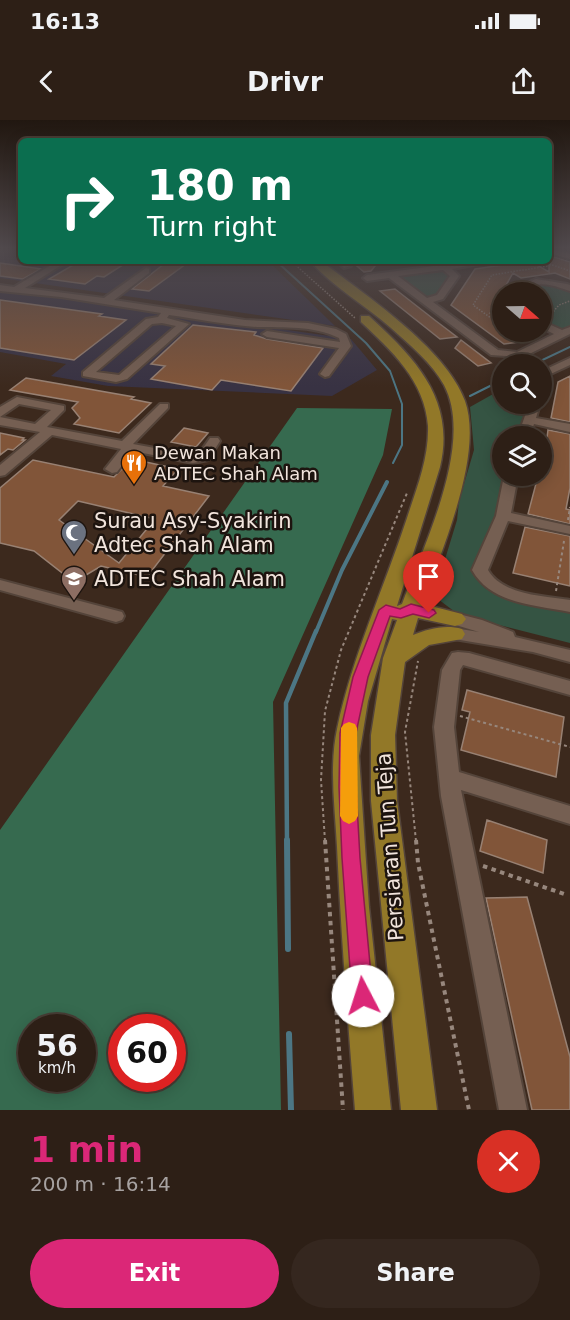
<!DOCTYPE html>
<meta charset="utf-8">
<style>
body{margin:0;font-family:"DejaVu Sans",sans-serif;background:#35271f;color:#f1f3f6;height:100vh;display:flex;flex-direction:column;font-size:22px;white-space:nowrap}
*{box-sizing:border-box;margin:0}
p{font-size:20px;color:#a7a2a1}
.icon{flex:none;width:33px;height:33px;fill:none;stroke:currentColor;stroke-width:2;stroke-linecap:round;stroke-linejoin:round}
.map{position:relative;height:990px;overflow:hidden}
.sheet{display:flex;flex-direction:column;background:#2d1f16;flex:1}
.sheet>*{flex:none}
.banner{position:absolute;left:18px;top:18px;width:534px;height:126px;border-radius:9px;box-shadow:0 3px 15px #0003,0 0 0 2px #483d35;background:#0b6e4f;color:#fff;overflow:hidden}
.needle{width:39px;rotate:110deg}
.controls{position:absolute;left:492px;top:162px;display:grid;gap:12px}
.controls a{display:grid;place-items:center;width:60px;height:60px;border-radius:50%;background:#2d1f16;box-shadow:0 3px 15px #0003,0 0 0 2px #483d35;font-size:30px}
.speed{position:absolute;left:18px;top:894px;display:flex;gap:12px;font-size:30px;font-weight:700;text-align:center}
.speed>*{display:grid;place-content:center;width:78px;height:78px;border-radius:50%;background:#2d1f16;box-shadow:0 3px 15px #0003,0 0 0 2px #483d35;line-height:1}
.speed small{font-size:15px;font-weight:400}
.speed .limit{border:9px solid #d22;background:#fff;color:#111}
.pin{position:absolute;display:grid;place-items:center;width:51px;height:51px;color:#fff;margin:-62px -26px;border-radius:50% 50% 50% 0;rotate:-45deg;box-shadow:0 0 6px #0007}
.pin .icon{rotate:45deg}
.me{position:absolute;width:66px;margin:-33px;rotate:355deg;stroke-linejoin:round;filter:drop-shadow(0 0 4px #0008)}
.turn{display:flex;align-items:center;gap:21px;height:126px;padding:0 30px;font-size:27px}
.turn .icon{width:78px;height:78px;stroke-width:2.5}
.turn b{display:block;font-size:42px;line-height:51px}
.round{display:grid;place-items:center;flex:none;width:63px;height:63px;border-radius:32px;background:#35271f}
.summary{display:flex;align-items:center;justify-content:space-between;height:102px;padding:0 30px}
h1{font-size:36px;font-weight:800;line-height:45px;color:#db2777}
.primary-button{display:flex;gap:12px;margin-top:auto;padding:12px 30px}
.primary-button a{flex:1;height:69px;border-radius:36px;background:#db2777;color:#fff;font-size:24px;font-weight:800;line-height:69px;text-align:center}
.primary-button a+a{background:#35271f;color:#f1f3f6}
.status{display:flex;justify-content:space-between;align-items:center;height:42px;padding:0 30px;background:#2d1f16;direction:ltr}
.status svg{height:16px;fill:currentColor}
header{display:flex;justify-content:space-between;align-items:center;height:78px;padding:0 30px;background:#2d1f16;font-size:27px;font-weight:800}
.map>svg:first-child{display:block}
</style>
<div class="status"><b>16:13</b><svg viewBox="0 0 49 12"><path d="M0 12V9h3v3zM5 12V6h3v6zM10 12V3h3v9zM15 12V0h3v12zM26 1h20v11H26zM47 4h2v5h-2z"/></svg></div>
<header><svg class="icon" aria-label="back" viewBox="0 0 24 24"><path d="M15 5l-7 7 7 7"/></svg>Drivr<svg class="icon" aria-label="share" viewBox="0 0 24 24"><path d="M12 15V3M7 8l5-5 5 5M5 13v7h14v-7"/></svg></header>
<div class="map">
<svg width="570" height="990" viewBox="0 0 570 990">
<rect width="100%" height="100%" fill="#3c291d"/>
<path fill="#383243" d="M0,129H21V141H268L335,206L0,158Z
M0,169L351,219L377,250L332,276L108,266L51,256L66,244L0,232Z"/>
<path fill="#355443" d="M436,150L445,151L451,156L433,177L422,175L398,157Z
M543,164L570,170V206L560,209L542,201V172H525L531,166Z
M502,269V284H528L517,316H502C502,353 504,375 490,410C485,424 468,449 479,462C495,482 545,487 570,492V523L459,495L434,476L440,468L439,459L457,400L459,381L474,330L470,287Z"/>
<path fill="#366a4f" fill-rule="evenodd" d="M297,288L392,289L383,335L273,582L281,990H0V710ZM32,908H82V958H32ZM122,908H172V958H122Z"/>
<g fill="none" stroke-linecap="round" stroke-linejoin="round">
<path stroke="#4c7684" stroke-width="2" d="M276,141L366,223L390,251L402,284V325L393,343
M534,244L570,227
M470,276L502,260"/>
<path stroke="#4c7684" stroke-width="4" d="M316,512L342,450L387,362"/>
<path stroke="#4c7684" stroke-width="4.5" d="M287,721L286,583L316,511"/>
<path stroke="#4c7684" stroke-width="6" d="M287,720L288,829
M289,914L291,990"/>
</g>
<path fill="#815539" stroke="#988173" stroke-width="1.5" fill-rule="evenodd" d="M549,135L570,142V159L555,153L521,158L513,153L490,193L502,191V212L519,222L504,224L451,185L475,149L530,141L549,152Z
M80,141H129L104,157L97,156L85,164L49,159Z
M168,141H190L149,171L132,169Z
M351,141H379L371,151L364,152Z
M0,143L41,149L23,159L0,156Z
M395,169L436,201L457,217L440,219L380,171Z
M0,180L102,194L99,196L126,200L74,240L0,228Z
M193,205L256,212L254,215L267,219L323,228L291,271L221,260L212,270L151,259L165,246L151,244Z
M461,220L491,243L478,246L455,228Z
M570,256V302L551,298L558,262Z
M26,258L134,277L131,279L151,283L119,313L74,304L80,298L72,288L78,282L10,270Z
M184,308L208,313L196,327L171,322Z
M548,310L570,314V368L566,389L570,390V404L528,394L538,356H542Z
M0,313L24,318L22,320H25L13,330L8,329L0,335Z
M132,339L178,349L163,366L209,376L147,457L101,446L86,455L82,452L70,459L34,431L0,423V368L33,340L114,357ZM78,381L155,399L119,443L59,400Z
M525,407L570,416V466L513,453Z
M467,570L564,597L556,657L461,630L470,592L462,590Z
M487,700L547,720L543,753L480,731Z
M527,777L570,937V990H532L486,778Z"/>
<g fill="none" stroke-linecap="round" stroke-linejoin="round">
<defs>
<path id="minor" d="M549,129L570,134V139L549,133Z
M58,141H68L25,168L104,178L146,148L149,149V153L114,180L245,200L308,203L336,209L346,214L351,226L329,256L325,257L320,254L339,228L267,217L262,214L267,211L340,222L339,218C312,205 285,208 257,207C227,205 198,199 169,195L167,198L189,204L127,259L116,262L83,256V252L146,199L158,197L161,193L61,177L0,171V165L14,167ZM162,203L176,206L119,255L96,252L152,204Z
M336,141H345L351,146L344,148Z
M472,141H494L452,149L459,156L443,179L433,182L498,230L517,232L554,214L542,208V201L562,210L570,207V214L523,237L491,235L389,158L367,161L363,158L367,155ZM443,150L450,156L437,175L427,178L398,156Z
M536,159L567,164L570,165V171C555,166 537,158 525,172H517L522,165Z
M570,238V245L542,258V251Z
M17,277L64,286V290L47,307L122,321L160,284H168V288L133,324L193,335L199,334L210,318H218L220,321L208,340L193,343L133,331L117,352L112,353L105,349L121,329L52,315L5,355L0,356V345L40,312L0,305V297L35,304L51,290L19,284L0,297V287Z
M529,284H540L536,298L570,304V312L534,304L530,316H518Z
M504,356H518L511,393L570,406V414L508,401L488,450C502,475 544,476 570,480V492C535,485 491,484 472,450L496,396Z
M0,460L122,492L124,496L122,500L116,502L0,470Z
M455,493L482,500L513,512L515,517L570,530V542L533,532L448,518L446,514L448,510L454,508L479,512L449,503L447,499L449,495Z
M458,532L469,533L570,561V575L463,545L460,550L454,607L459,652L570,686V704L461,670L527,990H499L441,676L434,607L442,550L452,533Z"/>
<path id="major" d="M310,141H321C365,175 446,228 465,281C484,335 441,431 423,484L462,494L466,499L462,504L455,506L418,498L413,515C428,509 445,504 462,509L465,514L462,519L429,525L405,542L395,615L397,681L437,990H401L371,681V615L383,538L397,500L392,499L368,581L359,636L369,787L391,990H355C348,902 341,815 337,727C335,688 329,647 337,609C352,537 384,468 407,398C417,367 429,338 428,306C425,261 391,230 361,202V196H369C415,238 456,280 440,347L397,486L402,484C423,427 475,323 444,265C432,243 410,225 391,208C366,186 332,166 310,141Z"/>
</defs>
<use href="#minor" stroke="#54443a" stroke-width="4"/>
<use href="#major" stroke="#54443a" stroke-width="3"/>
<path stroke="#97877d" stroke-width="1.5" stroke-dasharray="1.5 1.5" stroke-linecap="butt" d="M291,141L355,198
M541,141L570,151
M359,145L389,141
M542,192L552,193L559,185L570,181
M502,206L473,185L492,155L554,145
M510,212L524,222"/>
<path stroke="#97877d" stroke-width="2" stroke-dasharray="3 3" stroke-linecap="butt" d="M568,400L570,387
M556,471L564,421
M434,478L440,468L439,462
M460,596L570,627
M325,721L321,660L325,591L341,530L407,373
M416,721L405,612L418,541"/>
<path stroke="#97877d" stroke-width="4" stroke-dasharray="4.5 4.5" stroke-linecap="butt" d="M325,720L343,990
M416,720L418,743L469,990
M483,746L567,775"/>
<use href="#minor" fill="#755f52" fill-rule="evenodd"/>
<use href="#major" fill="#927828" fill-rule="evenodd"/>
</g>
<linearGradient id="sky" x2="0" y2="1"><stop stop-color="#211710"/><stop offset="0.48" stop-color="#50494c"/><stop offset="1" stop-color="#50494c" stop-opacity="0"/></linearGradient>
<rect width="570" height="267" fill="url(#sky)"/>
<path fill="#db2777" stroke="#8e194d" stroke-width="1.5" d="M411,484L434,490L436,493L429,498L413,494L401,498L390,496L368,557L356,613V667L360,738L373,876L370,883L363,887L355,883L352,876L342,738L339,667L340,613L353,557L379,490L386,485L400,489Z"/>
<path fill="#f59e0b" d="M349,602L355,604L357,608L358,696L355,701L349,704L343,701L340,696L341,608L344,604Z"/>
<defs>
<symbol id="restaurant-pin" viewBox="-11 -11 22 30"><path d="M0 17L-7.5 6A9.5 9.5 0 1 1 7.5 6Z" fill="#e8710a" stroke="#1d140f"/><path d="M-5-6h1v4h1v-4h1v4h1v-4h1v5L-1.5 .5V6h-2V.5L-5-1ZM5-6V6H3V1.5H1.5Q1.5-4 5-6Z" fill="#fff"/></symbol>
<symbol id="mosque-pin" viewBox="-11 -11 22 30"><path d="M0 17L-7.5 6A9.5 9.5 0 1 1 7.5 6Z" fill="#6b7280" stroke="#1d140f"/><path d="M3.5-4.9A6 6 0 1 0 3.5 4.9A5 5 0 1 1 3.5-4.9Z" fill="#fff"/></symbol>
<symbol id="school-pin" viewBox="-11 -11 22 30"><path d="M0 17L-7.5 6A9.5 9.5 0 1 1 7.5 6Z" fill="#8d6e63" stroke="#1d140f"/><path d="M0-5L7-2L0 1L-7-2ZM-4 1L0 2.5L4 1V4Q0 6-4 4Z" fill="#fff"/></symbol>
</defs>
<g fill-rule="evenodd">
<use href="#restaurant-pin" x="119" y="328" width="30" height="40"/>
<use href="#mosque-pin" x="59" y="398" width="30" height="40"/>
<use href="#school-pin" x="59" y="444" width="30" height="40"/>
</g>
<g text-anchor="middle" stroke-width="5" stroke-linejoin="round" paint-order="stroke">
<g font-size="18" fill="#f1e4dc" stroke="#1d140f" text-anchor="start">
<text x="154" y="339">Dewan Makan<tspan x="154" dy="21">ADTEC Shah Alam</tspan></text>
</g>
<g font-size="21" fill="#f1e4dc" stroke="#1d140f" text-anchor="start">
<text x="94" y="408">Surau Asy-Syakirin<tspan x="94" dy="24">Adtec Shah Alam</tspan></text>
<text x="94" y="466">ADTEC Shah Alam</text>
</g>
<g font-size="21" fill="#f1e4dc" stroke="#1d140f">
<text transform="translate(390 727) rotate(-94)" y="7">Persiaran Tun Teja</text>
</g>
</g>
</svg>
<div class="controls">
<a><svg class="needle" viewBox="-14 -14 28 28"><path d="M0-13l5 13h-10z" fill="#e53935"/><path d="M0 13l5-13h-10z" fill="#a7a2a1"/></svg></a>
<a><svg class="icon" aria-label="search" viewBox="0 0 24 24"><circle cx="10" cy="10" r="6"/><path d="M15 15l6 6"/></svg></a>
<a><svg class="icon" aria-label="layers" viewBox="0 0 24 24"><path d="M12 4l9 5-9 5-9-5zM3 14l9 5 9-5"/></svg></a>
</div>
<div class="speed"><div>56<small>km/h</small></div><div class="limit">60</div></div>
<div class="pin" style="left:429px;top:493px;background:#d93025"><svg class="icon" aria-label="arrive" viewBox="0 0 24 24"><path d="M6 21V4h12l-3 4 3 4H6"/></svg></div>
<svg class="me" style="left:363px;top:876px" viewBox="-20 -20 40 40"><circle r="19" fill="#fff"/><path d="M0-13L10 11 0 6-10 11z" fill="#db2777"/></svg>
<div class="banner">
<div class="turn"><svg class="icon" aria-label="right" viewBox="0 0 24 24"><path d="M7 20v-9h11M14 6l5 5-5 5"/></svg><div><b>180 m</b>Turn right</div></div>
</div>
</div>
<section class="sheet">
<div class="summary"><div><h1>1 min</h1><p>200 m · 16:14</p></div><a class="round" style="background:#d93025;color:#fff"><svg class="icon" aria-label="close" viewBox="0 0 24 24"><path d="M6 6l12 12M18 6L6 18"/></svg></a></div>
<div class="primary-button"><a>Exit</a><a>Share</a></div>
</section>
